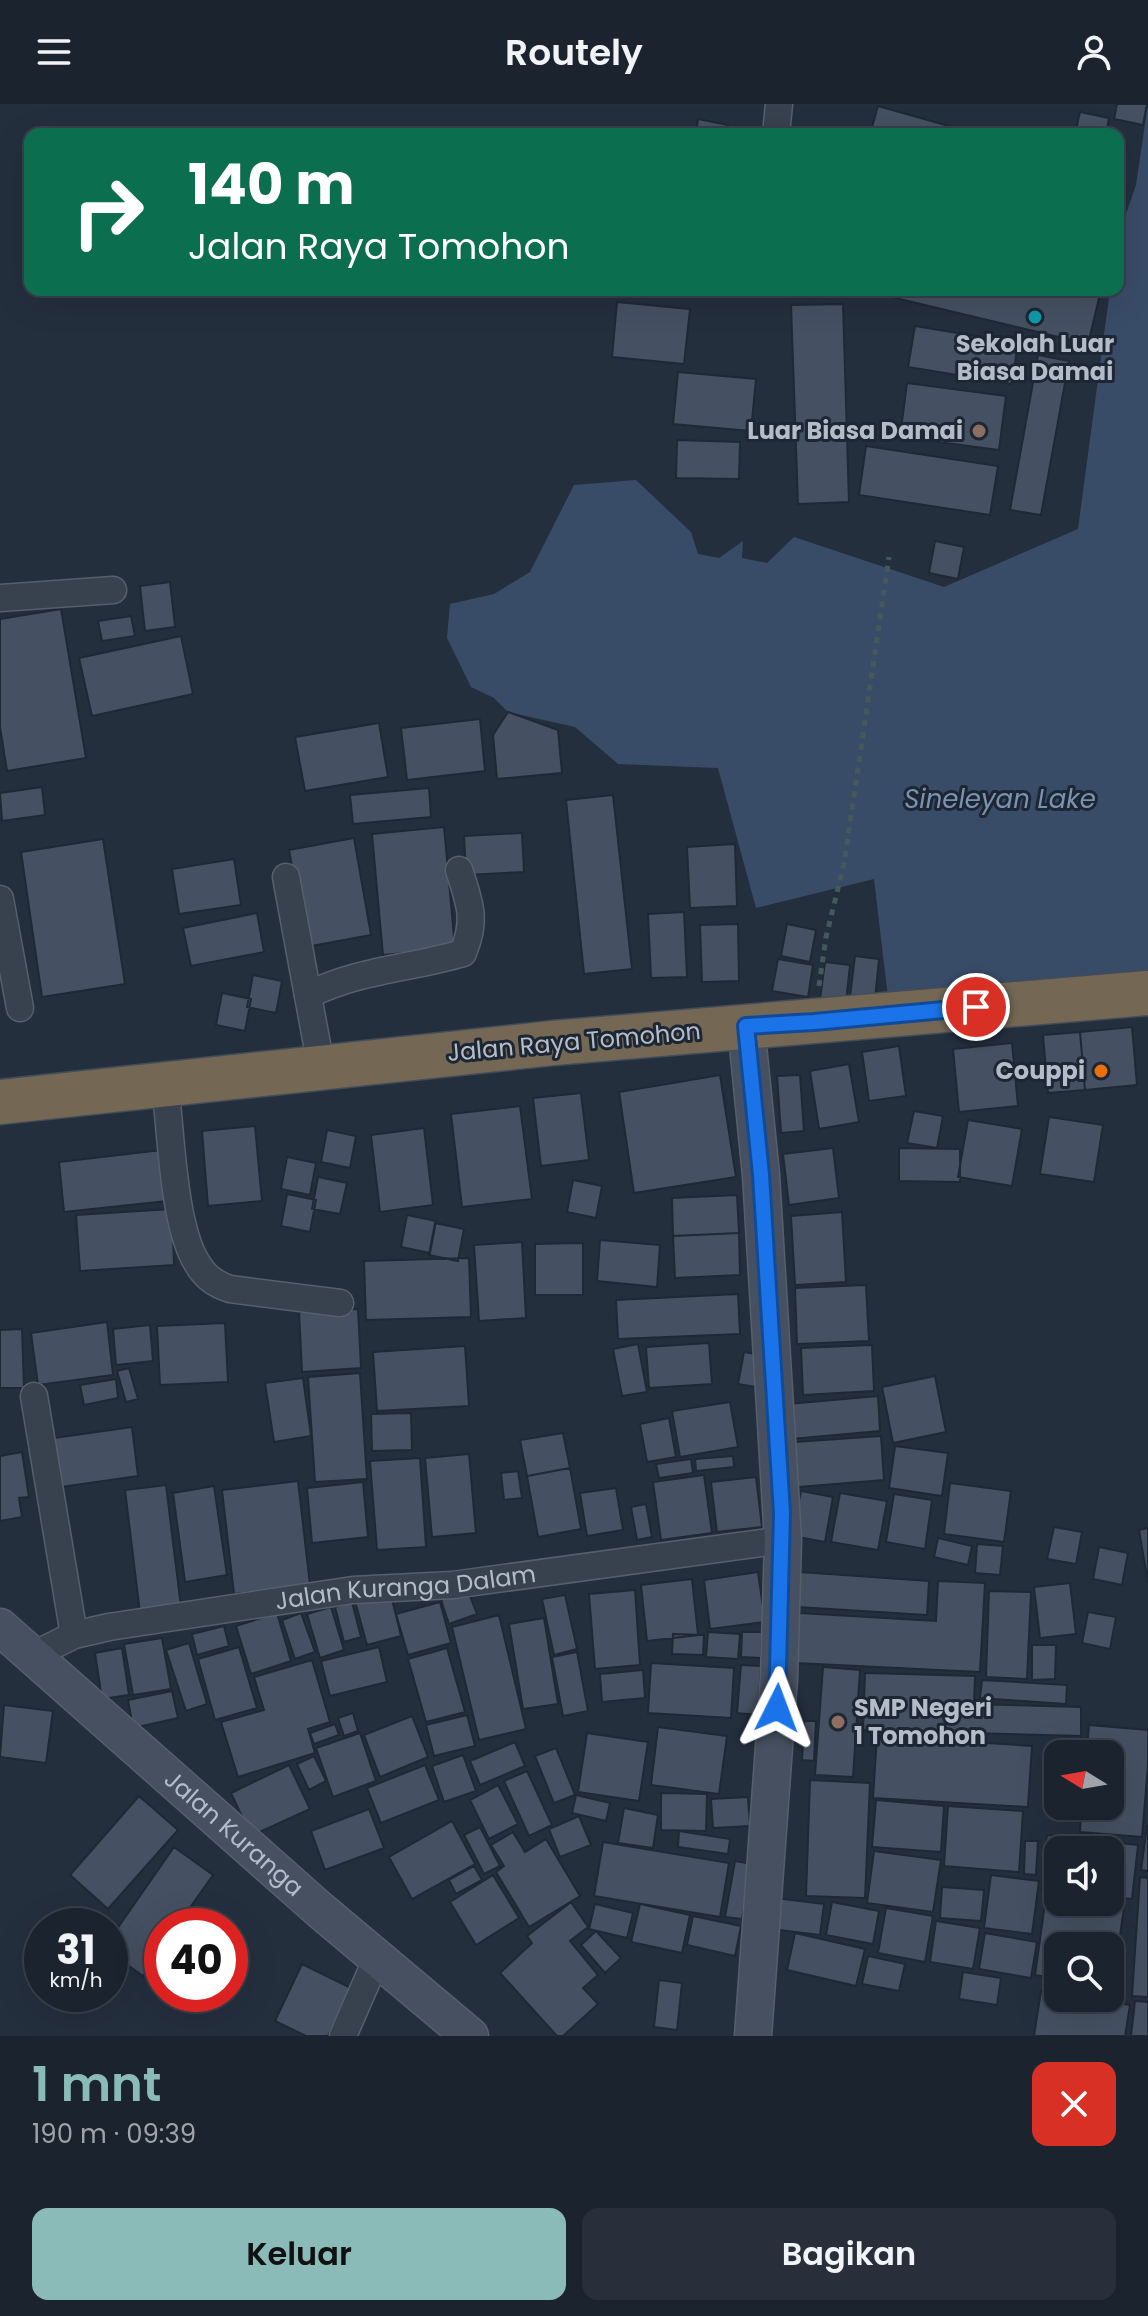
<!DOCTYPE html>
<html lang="id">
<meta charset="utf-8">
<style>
body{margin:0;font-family:Poppins,sans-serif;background:#282f3a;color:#f1f3f6;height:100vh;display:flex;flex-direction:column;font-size:30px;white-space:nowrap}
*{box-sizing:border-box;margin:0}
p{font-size:26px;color:#a0a4aa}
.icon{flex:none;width:44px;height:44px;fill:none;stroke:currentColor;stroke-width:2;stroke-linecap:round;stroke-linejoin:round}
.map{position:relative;height:1932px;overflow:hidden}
.drawer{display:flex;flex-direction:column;background:#1b232e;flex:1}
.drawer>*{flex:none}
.guide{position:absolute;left:24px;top:24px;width:1100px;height:168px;border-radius:16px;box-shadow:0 8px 32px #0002,0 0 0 2px #39404a;background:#0b6e4f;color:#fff;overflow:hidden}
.needle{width:52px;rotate:281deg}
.controls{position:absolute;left:1044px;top:1636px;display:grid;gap:16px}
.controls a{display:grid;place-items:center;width:80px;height:80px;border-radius:16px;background:#1b232e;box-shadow:0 8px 32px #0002,0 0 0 2px #39404a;font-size:40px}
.speed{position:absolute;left:24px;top:1804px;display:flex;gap:16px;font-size:40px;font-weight:700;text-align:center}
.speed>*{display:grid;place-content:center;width:104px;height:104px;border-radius:50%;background:#1b232e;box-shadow:0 8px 32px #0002,0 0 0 2px #39404a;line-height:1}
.speed small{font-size:20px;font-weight:400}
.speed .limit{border:12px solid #d22;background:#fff;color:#111}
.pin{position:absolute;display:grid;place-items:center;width:68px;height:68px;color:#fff;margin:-34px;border:4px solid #fff;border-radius:50%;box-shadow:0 2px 8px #0007}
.me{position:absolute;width:88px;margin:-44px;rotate:3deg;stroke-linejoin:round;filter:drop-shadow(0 0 6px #0008)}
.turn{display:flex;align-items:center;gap:28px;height:168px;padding:0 32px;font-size:36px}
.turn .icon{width:104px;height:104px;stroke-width:2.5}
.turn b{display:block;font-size:56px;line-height:68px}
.round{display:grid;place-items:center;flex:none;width:84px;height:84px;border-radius:16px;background:#282f3a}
.summary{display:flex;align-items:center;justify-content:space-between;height:136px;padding:0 32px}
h1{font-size:48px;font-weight:600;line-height:60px;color:#8bbbb9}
.primary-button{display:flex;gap:16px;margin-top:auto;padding:16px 32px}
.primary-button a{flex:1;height:92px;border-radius:16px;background:#8bbbb9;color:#111;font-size:32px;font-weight:600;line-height:92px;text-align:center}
.primary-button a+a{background:#282f3a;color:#f1f3f6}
header{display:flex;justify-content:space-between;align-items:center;height:104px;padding:0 32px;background:#1b232e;font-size:36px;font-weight:600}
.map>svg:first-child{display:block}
</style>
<header><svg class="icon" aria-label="menu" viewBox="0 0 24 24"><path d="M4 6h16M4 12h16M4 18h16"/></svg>Routely<svg class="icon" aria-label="person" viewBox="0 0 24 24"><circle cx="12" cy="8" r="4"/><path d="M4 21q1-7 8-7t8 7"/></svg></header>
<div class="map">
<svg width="1148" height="1932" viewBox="0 0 1148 1932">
<rect width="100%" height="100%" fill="#242f3e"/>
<path fill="#394c67" d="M1148,0V889L890,910L874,775L756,804L718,664L618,660L575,623L508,608L494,594L471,583L447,534L450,500L494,490L530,468L574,381L636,376L691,428L698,450L719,454L743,437L742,454L767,459L794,433L944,483L1078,425L1110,186H1118V133L1136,81Z"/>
<path fill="#455162" stroke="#1f2835" stroke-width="2" d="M1117,0H1147L1143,21L1114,15Z
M878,2L956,24L954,30H870Z
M1080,8L1109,14L1106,30H1075Z
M698,15L728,21L726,30H696Z
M862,186H1101L1088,240Z
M617,198L690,205L684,260L612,253Z
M843,200L849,398L798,400L791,201Z
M915,222L1018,239L1012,280L908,263Z
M1038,251L1069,257L1041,411L1010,406Z
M678,268L756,275L751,327L673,320Z
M907,279L1006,292L999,346L900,333Z
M677,336L740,338L739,375L676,374Z
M866,342L998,362L990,411L859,391Z
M935,437L964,443L958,475L929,469Z
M170,478L175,523L145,527L140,482Z
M61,505L86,654L7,667L0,623V515Z
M131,512L135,532L102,537L98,517Z
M181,532L193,590L92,612L79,554Z
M508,608L558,626L562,669L497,675L493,631Z
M480,615L485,667L407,676L401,624Z
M379,619L388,673L305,687L295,633Z
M42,683L45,711L2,717L0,689Z
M429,684L431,713L353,720L350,691Z
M613,691L632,865L584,870L566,696Z
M444,723L455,844L383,851L372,730Z
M522,729L524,768L466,771L464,732Z
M354,734L371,831L306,843L289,746Z
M103,735L125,880L42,893L21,748Z
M735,740L737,802L690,804L687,743Z
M234,755L241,801L179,810L172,765Z
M684,808L687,873L651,874L648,810Z
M257,809L264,848L191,862L183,824Z
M738,820L739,877L702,878L700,821Z
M787,820L816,826L810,858L781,852Z
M855,852L879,855L875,895L850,893Z
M778,855L813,861L808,893L772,887Z
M825,858L850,861L846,898L820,895Z
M253,871L282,877L276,909L247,903Z
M222,889L251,895L245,927L216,921Z
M1132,923L1137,981L1085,986L1080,928Z
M1080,928L1085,986L1048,989L1043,931Z
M1012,939L1018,1002L959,1008L953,945Z
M899,942L906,992L869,997L862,948Z
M849,960L859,1018L819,1025L810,967Z
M720,971L736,1073L634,1089L619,988Z
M800,971L804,1027L781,1029L777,972Z
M581,989L589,1056L541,1062L533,994Z
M520,1002L532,1095L462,1103L451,1010Z
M914,1007L943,1012L937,1044L907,1039Z
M1049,1013L1103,1021L1094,1078L1040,1070Z
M968,1016L1022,1025L1012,1082L958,1073Z
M255,1022L262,1097L208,1102L202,1027Z
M424,1024L433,1101L380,1108L371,1031Z
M327,1026L356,1032L350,1064L321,1058Z
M833,1044L839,1094L789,1101L783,1050Z
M899,1044L960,1045V1078L899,1077Z
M162,1046L167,1097L64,1108L59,1058Z
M287,1053L316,1059L310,1091L281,1085Z
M318,1073L347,1079L340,1110L312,1105Z
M573,1076L602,1082L596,1114L567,1108Z
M287,1090L316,1096L310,1128L281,1122Z
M737,1091L739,1129L673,1132L672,1094Z
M172,1105L174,1161L80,1167L76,1111Z
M842,1108L846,1178L795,1181L791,1112Z
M407,1111L436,1117L430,1149L401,1143Z
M435,1119L464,1125L458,1157L429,1151Z
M739,1129L740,1171L675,1174L673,1132Z
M600,1136L660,1141L657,1183L597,1177Z
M522,1138L526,1214L479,1217L474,1141Z
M583,1139V1191H535V1140Z
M469,1154L471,1213L366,1216L364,1157Z
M866,1181L869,1237L797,1240L795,1184Z
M738,1190L740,1230L618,1235L616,1196Z
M358,1205L361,1264L302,1268L299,1208Z
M107,1218L113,1271L38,1281L31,1229Z
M225,1219L228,1278L160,1281L157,1222Z
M150,1221L153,1257L116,1261L113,1225Z
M22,1225L24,1284H0V1226Z
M709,1239L712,1280L649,1284L646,1243Z
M638,1240L647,1288L622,1292L613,1245Z
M872,1241L874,1287L803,1291L801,1244Z
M465,1242L469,1302L377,1307L373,1248Z
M744,1248L773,1253L767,1285L738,1280Z
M129,1264L138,1295L126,1298L117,1267Z
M360,1269L367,1375L315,1378L308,1273Z
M935,1272L946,1328L893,1339L882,1283Z
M303,1274L311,1332L274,1338L265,1279Z
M116,1275L118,1294L84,1301L80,1281Z
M878,1292L880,1327L791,1335L788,1300Z
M730,1298L738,1343L680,1353L672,1307Z
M411,1309L412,1346L372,1347L371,1310Z
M669,1314L676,1353L647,1358L640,1320Z
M132,1323L138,1372L54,1384L47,1335Z
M563,1329L570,1364L527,1372L520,1336Z
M881,1332L884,1376L798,1383L795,1338Z
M895,1342L948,1349L942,1392L889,1384Z
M22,1348L29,1393L19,1394L22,1413L0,1417V1352Z
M469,1350L476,1429L432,1433L425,1354Z
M733,1352L734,1363L696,1367L695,1355Z
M420,1354L426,1443L377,1446L370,1357Z
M691,1355L693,1369L659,1374L656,1360Z
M570,1364L581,1425L538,1433L527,1372Z
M518,1367L522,1394L504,1396L501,1369Z
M704,1371L712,1429L661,1436L653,1378Z
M756,1373L762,1423L717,1428L711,1378Z
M298,1377L310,1481L234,1490L222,1386Z
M363,1378L368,1433L312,1439L307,1384Z
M950,1379L1011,1387L1004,1438L944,1430Z
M166,1381L181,1503L140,1509L125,1386Z
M214,1382L227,1471L185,1478L173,1389Z
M616,1384L623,1426L587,1432L580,1389Z
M801,1387L833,1393L825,1438L792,1432Z
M840,1389L887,1397L878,1446L831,1438Z
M894,1390L932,1396L925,1445L886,1438Z
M646,1400L652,1433L637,1436L631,1403Z
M1054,1423L1082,1428L1076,1460L1047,1455Z
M1148,1424V1479L1139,1426Z
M938,1434L972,1442L968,1461L934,1453Z
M977,1440L1003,1442L1000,1471L975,1469Z
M1099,1443L1128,1449L1122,1481L1093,1475Z
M758,1468L765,1518L710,1525L704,1476Z
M800,1468L929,1477L927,1511L798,1503Z
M692,1475L698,1531L647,1537L641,1481Z
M938,1477L985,1479L980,1568L796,1559L799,1509L936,1517Z
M1070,1479L1076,1530L1040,1534L1034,1483Z
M635,1486L640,1561L595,1565L589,1490Z
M390,1487L401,1532L367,1541L355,1497Z
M468,1487L477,1510L449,1520L441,1496Z
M989,1487L1031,1488L1027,1575L986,1573Z
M565,1491L577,1545L554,1551L542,1495Z
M352,1498L361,1533L344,1538L335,1503Z
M440,1498L451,1539L408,1551L396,1510Z
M331,1503L344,1546L320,1554L307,1510Z
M1088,1508L1116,1513L1110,1545L1082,1539Z
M277,1509L291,1557L251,1570L236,1522Z
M301,1509L315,1548L295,1555L282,1516Z
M499,1511L526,1625L479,1636L452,1523Z
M544,1514L558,1600L523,1605L509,1520Z
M224,1522L229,1542L197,1551L192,1530Z
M708,1528L740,1530L738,1555L706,1553Z
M742,1528H762L761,1554L741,1553Z
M673,1530L704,1531L703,1551L672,1550Z
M162,1534L171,1585L133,1591L124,1540Z
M189,1539L207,1600L186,1607L166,1546Z
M1032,1541H1056L1055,1575L1032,1576Z
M239,1543L257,1604L215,1616L198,1555Z
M379,1543L387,1578L330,1592L321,1557Z
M122,1544L129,1591L102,1595L95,1549Z
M447,1544L465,1608L426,1618L408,1555Z
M577,1548L588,1607L563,1612L552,1553Z
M312,1556L330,1618L308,1625L315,1649L238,1673L221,1618L264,1606L254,1573Z
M651,1559L734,1564L731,1614L648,1609Z
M741,1561L761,1562L758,1611L737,1609Z
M823,1563L860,1566L853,1673L815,1671Z
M643,1566L645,1594L602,1598L600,1570Z
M865,1569L975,1572L974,1600L1081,1603V1632L863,1626Z
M982,1576L1067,1581L1066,1600L980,1594Z
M172,1587L178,1614L133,1624L128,1596Z
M4,1601L53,1607L46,1659L0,1653Z
M353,1609L358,1627L344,1632L338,1614Z
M467,1611L475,1642L434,1652L426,1621Z
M412,1612L428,1653L380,1673L364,1631Z
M804,1617H816L814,1657L802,1656Z
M335,1620L339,1631L314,1640L310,1629Z
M1089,1621L1148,1626V1661L1142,1733L1080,1728L1081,1709L1064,1708L1065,1702H1110V1650H1069L1070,1641L1087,1643Z
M658,1623L727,1632L719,1690L651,1681Z
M360,1629L376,1677L333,1693L316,1644Z
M587,1629L648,1638L639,1697L578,1688Z
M877,1632L1032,1642L1028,1703L873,1694Z
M515,1638L525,1662L480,1681L470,1657Z
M556,1644L575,1691L554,1699L535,1652Z
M463,1651L476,1687L444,1698L432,1662Z
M314,1652L326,1677L309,1686L297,1660Z
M289,1661L310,1705L251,1732L231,1689Z
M425,1661L439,1696L381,1719L367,1684Z
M527,1667L552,1721L529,1732L504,1677Z
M810,1676L870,1679L865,1794L806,1792Z
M498,1681L518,1720L489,1735L470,1696Z
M661,1689L707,1690L706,1727L661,1726Z
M576,1691L610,1699L606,1717L572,1709Z
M139,1692L178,1726L108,1805L70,1771Z
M748,1693L750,1722L713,1724L711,1695Z
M876,1696L944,1702L941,1748L872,1743Z
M948,1702L1023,1707L1019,1768L944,1762Z
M624,1704L658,1711L653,1744L618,1739Z
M369,1705L384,1744L325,1766L311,1727Z
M579,1712L591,1741L560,1753L549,1725Z
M452,1717L475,1760L412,1795L389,1753Z
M1147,1722H1148V1767L1141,1766Z
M480,1723L500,1762L484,1770L464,1731Z
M679,1727L730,1735L728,1750L678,1743Z
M513,1728L525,1748L546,1735L580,1792L529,1823L496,1768L504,1762L491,1741Z
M1047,1731L1138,1741L1132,1795L1110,1793V1746H1058V1787L1042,1786Z
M1025,1737H1038L1036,1771L1024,1770Z
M603,1738L729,1759L720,1813L594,1792Z
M174,1743L213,1771L177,1822H162V1844L143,1872L110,1848V1835Z
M874,1747L941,1756L933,1808L867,1799Z
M735,1757L752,1760L742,1815L725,1813Z
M474,1762L482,1776L456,1790L449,1776Z
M493,1771L519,1814L476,1841L450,1798Z
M991,1771L1039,1777L1032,1830L984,1824Z
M1140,1773L1148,1774V1893L1132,1892Z
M942,1783L984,1786L981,1817L940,1814Z
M1046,1792L1058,1794V1798H1087L1124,1803L1113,1882H1110V1842H1058V1875L1035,1871Z
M775,1794L824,1800L820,1831L771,1825Z
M571,1798L588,1823L570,1837L598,1871L583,1884L598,1900L563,1932H557L500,1869L532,1839L527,1832Z
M832,1798L879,1807L873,1840L826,1831Z
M595,1800L633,1809L627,1834L589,1825Z
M640,1800L690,1811L682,1849L631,1838Z
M886,1804L933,1812L925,1858L878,1849Z
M693,1812L741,1822L735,1852L687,1841Z
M936,1817L980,1824L973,1865L930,1858Z
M596,1827L621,1854L605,1869L581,1841Z
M795,1829L865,1845L856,1882L787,1866Z
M985,1829L1037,1838L1031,1874L979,1865Z
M868,1852L905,1860L899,1887L862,1880Z
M302,1860L351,1884L328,1932H306L275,1917Z
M963,1868L1001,1874L997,1901L959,1895Z
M659,1876L682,1879L677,1926L654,1923Z
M1041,1887L1058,1890V1894H1085L1130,1901L1125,1932H1034Z
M1135,1897L1148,1898V1932H1131Z"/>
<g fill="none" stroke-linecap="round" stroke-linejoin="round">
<defs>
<g id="street">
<path d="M776,30L779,0"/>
<path d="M0,494L113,486"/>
<path d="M286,773L321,962"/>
<path d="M0,795L20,904"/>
<path d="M308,891C362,865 408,865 463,849C477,815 470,800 459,766"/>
<path d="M165,980C171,1027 173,1121 197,1159C205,1173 215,1180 230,1185L340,1199"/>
<path d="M34,1292L74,1531"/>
<path id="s1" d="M34,1551L74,1531L109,1523L353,1486L453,1481L783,1436"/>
<path d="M343,1932L377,1854"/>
</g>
<g id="secondary">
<path d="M746,922L761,1071L783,1436L779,1574L753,1932"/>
<path id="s2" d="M0,1523L320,1806L470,1932"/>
</g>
<path id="highway" d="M0,998L553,939L1148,889"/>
</defs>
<use href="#street" stroke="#565f6c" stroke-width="29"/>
<use href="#secondary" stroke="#565f6c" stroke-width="39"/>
<use href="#highway" stroke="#434c59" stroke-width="47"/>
<path stroke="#44595c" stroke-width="5" stroke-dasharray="6 6" stroke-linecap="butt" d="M819,882L826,833L844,760L889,453"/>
<use href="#street" stroke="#38414e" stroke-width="26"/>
<use href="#secondary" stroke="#465061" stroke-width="36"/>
<use href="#highway" stroke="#746855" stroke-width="44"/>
</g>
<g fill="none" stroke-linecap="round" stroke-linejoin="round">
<defs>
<path id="route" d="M777,1604L782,1409L761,1071L746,922L814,918L976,903"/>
</defs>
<use href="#route" stroke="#114b97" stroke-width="20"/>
<use href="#route" stroke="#1a73e8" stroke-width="14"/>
</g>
<circle fill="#0f9aa8" stroke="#1d2633" stroke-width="3" cx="1035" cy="213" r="8"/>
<g fill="#8d6e63" stroke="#1d2633" stroke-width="3">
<circle cx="979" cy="327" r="8"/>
<circle cx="838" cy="1618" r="8"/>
</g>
<circle fill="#e8710a" stroke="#1d2633" stroke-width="3" cx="1101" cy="967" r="8"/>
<g text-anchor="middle" stroke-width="6" stroke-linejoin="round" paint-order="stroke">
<g font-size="24" font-weight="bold" fill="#b4bcc9" stroke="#1d2633" text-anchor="end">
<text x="1035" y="248" text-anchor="middle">Sekolah Luar<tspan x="1035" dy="28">Biasa Damai</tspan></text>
<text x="963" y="335">Luar Biasa Damai</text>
<text x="1085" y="975">Couppi</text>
<text x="854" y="1612" text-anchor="start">SMP Negeri<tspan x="854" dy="28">1 Tomohon</tspan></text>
</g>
<g font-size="24" fill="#b4bcc9" stroke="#1d2633">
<text transform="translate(574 938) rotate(-5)" y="8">Jalan Raya Tomohon</text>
<text dy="8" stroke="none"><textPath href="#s1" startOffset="380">Jalan Kuranga Dalam</textPath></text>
<text dy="8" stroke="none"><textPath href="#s2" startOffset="312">Jalan Kuranga</textPath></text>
</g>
<g font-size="26" font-style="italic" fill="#7c92b1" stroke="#1d2633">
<text x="1000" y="704">Sineleyan Lake</text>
</g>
</g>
</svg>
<div class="controls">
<a><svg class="needle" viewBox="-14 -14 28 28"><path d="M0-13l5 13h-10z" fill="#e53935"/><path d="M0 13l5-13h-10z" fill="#a0a4aa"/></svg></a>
<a><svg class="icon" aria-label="sound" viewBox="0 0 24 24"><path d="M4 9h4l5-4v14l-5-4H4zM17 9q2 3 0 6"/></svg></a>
<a><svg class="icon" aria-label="search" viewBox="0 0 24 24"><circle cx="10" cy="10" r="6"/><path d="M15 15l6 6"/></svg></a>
</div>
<div class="speed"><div>31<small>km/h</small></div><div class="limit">40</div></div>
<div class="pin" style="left:976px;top:903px;background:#d93025"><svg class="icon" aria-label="arrive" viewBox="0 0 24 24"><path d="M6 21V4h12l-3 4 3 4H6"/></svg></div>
<svg class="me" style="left:777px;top:1604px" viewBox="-20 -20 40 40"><path d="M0-17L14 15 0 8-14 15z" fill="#1a73e8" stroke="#fff" stroke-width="4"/></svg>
<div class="guide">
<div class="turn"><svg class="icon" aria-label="right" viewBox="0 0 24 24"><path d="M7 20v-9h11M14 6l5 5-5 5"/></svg><div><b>140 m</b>Jalan Raya Tomohon</div></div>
</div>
</div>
<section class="drawer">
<div class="summary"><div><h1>1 mnt</h1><p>190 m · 09:39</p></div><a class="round" style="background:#d93025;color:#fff"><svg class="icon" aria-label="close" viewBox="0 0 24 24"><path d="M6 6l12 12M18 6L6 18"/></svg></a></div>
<div class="primary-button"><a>Keluar</a><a>Bagikan</a></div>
</section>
